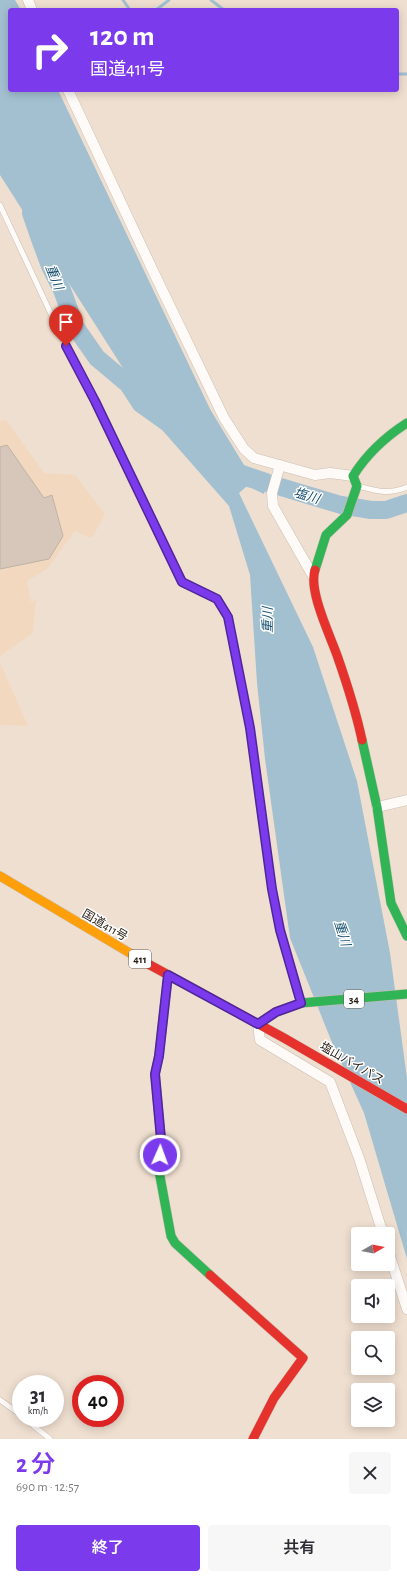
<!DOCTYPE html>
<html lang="ja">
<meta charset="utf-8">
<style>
body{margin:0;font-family:"Alegreya Sans","Noto Sans JP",sans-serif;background:#f7f7f7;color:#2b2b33;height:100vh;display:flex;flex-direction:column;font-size:15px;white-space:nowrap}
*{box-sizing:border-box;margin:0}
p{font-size:13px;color:#7c7c81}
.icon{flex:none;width:22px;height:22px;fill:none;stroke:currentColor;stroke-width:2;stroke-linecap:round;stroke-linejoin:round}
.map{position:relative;height:1439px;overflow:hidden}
.panel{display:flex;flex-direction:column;background:#fff;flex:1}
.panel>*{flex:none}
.top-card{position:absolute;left:8px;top:8px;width:391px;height:84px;border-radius:4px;box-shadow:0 2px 10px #0003;background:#7c3aed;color:#fff;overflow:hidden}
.needle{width:26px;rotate:81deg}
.fabs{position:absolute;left:351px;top:1227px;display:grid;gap:8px}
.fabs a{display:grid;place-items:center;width:44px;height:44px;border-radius:4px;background:#fff;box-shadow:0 2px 10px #0003;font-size:20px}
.speed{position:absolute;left:12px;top:1375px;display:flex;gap:8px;font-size:20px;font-weight:700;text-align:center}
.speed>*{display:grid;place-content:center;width:52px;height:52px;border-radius:50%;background:#fff;box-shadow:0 2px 10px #0003;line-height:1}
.speed small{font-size:10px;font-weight:400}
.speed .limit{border:6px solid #d22;background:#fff;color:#111}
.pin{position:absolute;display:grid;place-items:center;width:34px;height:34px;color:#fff;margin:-41px -17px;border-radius:50% 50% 50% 0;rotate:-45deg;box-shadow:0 0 4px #0007}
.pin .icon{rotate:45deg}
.me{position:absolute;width:44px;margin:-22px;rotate:2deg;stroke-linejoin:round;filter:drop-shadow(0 0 3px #0008)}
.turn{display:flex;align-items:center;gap:14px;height:84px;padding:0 16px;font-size:18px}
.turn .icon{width:52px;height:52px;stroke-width:2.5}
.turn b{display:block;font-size:28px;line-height:34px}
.round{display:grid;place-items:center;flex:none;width:42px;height:42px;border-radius:4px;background:#f7f7f7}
.head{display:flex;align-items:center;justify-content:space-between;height:68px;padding:0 16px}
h1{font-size:24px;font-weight:600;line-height:30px;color:#7c3aed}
.primary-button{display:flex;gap:8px;margin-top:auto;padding:8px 16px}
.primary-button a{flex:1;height:46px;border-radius:4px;background:#7c3aed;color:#fff;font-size:16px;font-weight:600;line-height:46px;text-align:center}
.primary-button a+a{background:#f7f7f7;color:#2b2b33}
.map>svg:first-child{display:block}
</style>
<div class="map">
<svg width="407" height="1439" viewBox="0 0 407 1439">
<rect width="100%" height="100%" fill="#efdfd0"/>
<path fill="#f3d8c0" d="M6,420L44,473L75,475L105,514L92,538L75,531L47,569L27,581L31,602L36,600L33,633L0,656V421Z
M0,663L28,726L0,725Z"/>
<path fill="#a3c0d1" d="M0,0H15L21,10H10V90H58L210,409L244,465L270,474L264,494L247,486L239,493L313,647L357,781L390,953L407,1078V1259L364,1113L331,1040L290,938L265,759L257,683L250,575L229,506L163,431L0,175Z"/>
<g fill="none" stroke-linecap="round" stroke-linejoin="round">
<path stroke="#a3c0d1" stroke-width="3" d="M123,0L130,10
M211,0L224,10
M156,10L169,0
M397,74H407"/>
<path stroke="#a3c0d1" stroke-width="18" d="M31,213L40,239L50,266L62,290L76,328L97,358L128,384L141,404L169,424
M243,477L261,481L341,505L371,510H386L407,503"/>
</g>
<path fill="#d7c7ba" stroke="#beb2a6" d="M7,445L44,498L52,495L63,536L49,559L0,569V447Z"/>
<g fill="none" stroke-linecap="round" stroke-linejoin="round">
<defs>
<path id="lane" d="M0,205L66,346L95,401L182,582L217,599L228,617L251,728L272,889L280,930L301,1001
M358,486C377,491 388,495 407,487
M0,1400L21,1415
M24,1418L50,1439"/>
<path id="street" d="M28,0L32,10
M68,90L154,273L224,418L244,449L254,458L315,475L330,473L353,476
M280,465L272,493L273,506L313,576
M377,807L407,800
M258,1024L260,1040L330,1082L359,1158L383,1234
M388,1250L407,1309"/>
<path id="fast" d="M315,570L326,535L347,515L357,486L353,476C367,454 385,437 407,423
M362,740L377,807L391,903L407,936
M168,975L159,1056L155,1074L161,1139L159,1171L171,1236L175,1243L210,1275
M258,1024L276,1012L301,1003L407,994"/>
<path id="slow" d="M0,876L150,965"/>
<path id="jam" d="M315,570C308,591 331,637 338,658C347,684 356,712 362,740
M150,965L284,1038L407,1109
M210,1275L303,1358L274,1398L253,1439"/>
</defs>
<use href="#lane" stroke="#cbbeb2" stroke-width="6"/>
<use href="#street" stroke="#cbbeb2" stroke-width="11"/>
<use href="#fast" stroke="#cbbeb2" stroke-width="10"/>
<use href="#slow" stroke="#cbbeb2" stroke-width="10"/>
<use href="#jam" stroke="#cbbeb2" stroke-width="10"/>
<use href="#lane" stroke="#fdfaf8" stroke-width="5"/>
<use href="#street" stroke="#fdfaf8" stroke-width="10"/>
<use href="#fast" stroke="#30b455" stroke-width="9"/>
<use href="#slow" stroke="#ff9f0a" stroke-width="9"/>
<use href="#jam" stroke="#e5322d" stroke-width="9"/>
</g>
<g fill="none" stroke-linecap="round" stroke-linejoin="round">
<defs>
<path id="route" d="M66,346L95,401L182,582L217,599L228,617L250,728L272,889L280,930L301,1003L276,1012L258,1024L168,975L159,1056L155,1074L161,1139L160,1155"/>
</defs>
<use href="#route" stroke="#51269a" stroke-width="10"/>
<use href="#route" stroke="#7c3aed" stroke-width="7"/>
</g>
<g text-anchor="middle" stroke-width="3" stroke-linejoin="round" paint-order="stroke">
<g fill="#fff" stroke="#665f58" stroke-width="1">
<rect x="129" y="950" width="22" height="18" rx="3"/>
<rect x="344" y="990" width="20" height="18" rx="3"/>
</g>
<g font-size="11" font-weight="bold" fill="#251b11">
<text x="140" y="963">411</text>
<text x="354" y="1003">34</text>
</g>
<g font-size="12" fill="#251b11" stroke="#fff">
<text transform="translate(105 925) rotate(30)" y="4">国道411号</text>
<text transform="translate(352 1063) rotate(30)" y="4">塩山バイパス</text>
</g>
<g font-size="13" font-style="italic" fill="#175070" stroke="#fff">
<text transform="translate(55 277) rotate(68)" y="5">重川</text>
<text transform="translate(307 495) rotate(17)" y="5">塩川</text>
<text transform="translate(267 620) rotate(-90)" y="5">重川</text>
<text transform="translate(343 933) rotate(73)" y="5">重川</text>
</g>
</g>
</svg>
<div class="fabs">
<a><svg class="needle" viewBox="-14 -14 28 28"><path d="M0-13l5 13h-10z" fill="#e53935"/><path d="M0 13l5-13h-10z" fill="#7c7c81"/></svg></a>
<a><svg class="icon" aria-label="sound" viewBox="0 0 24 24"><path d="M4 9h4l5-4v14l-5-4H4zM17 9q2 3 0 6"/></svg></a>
<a><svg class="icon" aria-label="search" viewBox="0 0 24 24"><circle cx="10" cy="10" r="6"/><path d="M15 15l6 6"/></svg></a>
<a><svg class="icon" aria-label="layers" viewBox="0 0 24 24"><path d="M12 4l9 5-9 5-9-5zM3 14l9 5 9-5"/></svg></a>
</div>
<div class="speed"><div>31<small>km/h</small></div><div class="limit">40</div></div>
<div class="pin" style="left:66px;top:346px;background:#d93025"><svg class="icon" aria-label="arrive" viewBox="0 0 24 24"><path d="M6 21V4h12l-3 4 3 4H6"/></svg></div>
<svg class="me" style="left:160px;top:1155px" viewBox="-20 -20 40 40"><circle r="17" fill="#7c3aed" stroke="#fff" stroke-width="3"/><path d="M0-11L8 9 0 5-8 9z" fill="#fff"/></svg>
<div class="top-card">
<div class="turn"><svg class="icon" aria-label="right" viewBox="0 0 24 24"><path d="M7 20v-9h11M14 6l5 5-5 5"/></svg><div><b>120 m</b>国道411号</div></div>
</div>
</div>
<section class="panel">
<div class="head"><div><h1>2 分</h1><p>690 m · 12:57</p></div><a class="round"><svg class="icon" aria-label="close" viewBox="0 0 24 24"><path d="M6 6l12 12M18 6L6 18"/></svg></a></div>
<div class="primary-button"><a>終了</a><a>共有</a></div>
</section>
